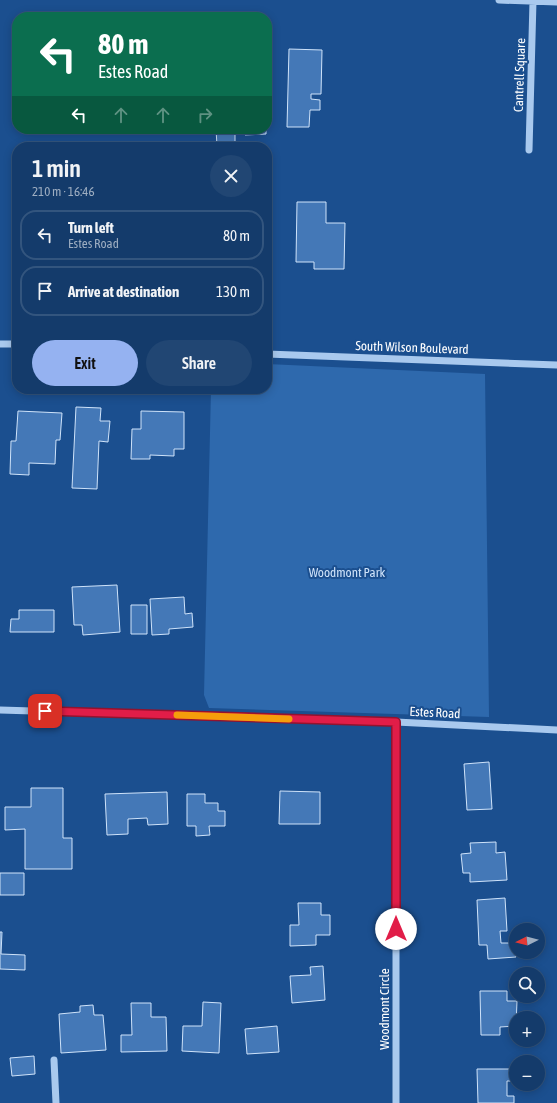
<!DOCTYPE html>
<meta charset="utf-8">
<style>
body{margin:0;font-family:"Asap Condensed",sans-serif;background:#214673;color:#f1f3f6;height:100vh;display:flex;flex-direction:column;font-size:15px;white-space:nowrap}
*{box-sizing:border-box;margin:0}
p{font-size:13px;color:#9dadc1}
.icon{flex:none;width:22px;height:22px;fill:none;stroke:currentColor;stroke-width:2;stroke-linecap:round;stroke-linejoin:round}
.map{position:relative;flex:1;overflow:hidden}
.side{position:absolute;left:12px;top:142px;width:260px;height:252px;display:flex;flex-direction:column;background:#143b6b;border-radius:16px;box-shadow:0 2px 10px #0003,0 0 0 1px #33557e}
.side>*{flex:none}
.banner{position:absolute;left:12px;top:12px;width:260px;height:122px;border-radius:16px;box-shadow:0 2px 10px #0003,0 0 0 1px #33557e;background:#0b6e4f;color:#fff;overflow:hidden}
.needle{width:26px;rotate:264deg}
.tools{position:absolute;left:509px;top:923px;display:grid;gap:8px}
.tools a{display:grid;place-items:center;width:36px;height:36px;border-radius:50%;background:#143b6b;box-shadow:0 2px 10px #0003,0 0 0 1px #33557e;font-size:20px}
.pin{position:absolute;display:grid;place-items:center;width:34px;height:34px;color:#fff;margin:-17px;border-radius:8px;box-shadow:0 2px 6px #0006}
.me{position:absolute;width:44px;margin:-22px;rotate:0deg;stroke-linejoin:round;filter:drop-shadow(0 0 3px #0008)}
.turn{display:flex;align-items:center;gap:14px;height:84px;padding:0 20px;font-size:18px}
.turn .icon{width:52px;height:52px;stroke-width:2.5}
.turn b{display:block;font-size:28px;line-height:34px}
.lanes{display:flex;align-items:center;height:38px;padding:0 20px;background:#0003;justify-content:center;gap:20px;direction:ltr}
.lanes .off{opacity:.35}
.round{display:grid;place-items:center;flex:none;width:42px;height:42px;border-radius:21px;background:#214673}
.head{display:flex;align-items:center;justify-content:space-between;height:68px;padding:0 20px}
h1{font-size:24px;font-weight:600;line-height:30px}
.action{display:flex;gap:8px;margin-top:auto;padding:8px 20px}
.action a{flex:1;height:46px;border-radius:24px;background:#95b2f1;color:#111;font-size:16px;font-weight:600;line-height:46px;text-align:center}
.action a+a{background:#214673;color:#f1f3f6}
ul{padding:0;list-style:none}
li{display:flex;align-items:center;gap:12px;height:50px;margin:0 8px 6px;padding:0 12px;border:2px solid #33557e;border-radius:16px}
li div{flex:1}
li b{display:block;font-size:15px}
li em{font-style:normal}
.map>svg:first-child{display:block}
</style>
<div class="map">
<svg width="557" height="1103" viewBox="0 0 557 1103">
<rect width="100%" height="100%" fill="#1b4f8f"/>
<path fill="#2e69ad" d="M267,364L485,374L489,717L209,708L204,695L211,389H267Z"/>
<path fill="#4478b7" stroke="#cfe3fa" d="M289,49L322,50L321,94H311V99L320,100V110H310L309,127H287Z
M216,129H235V145L217,146Z
M244,129H266V134L245,135Z
M297,202H326V223H345L344,269H314V262H296Z
M76,407L101,408L100,421H110L108,442L99,441L97,489L72,488Z
M18,411L62,413L60,440H56L55,464L29,463V475L10,474L11,441H16Z
M141,411L184,412V449H174V456L150,455V459H131L132,429H141Z
M117,585L120,632L83,635L82,625H74L72,587Z
M184,597L185,614L192,613L193,627L169,629V634L152,635L150,599Z
M131,605H147V634H131Z
M19,610H54V632H10L11,619H19Z
M489,762L492,809L467,810L464,764Z
M31,788H63V838H72V869H25V829L5,830V807H31Z
M280,791L320,792V824H279Z
M167,792L168,824L148,825L147,818L128,819V834L107,835L105,794Z
M187,794H205V803H218V811H225V826H209L210,835L196,836V826H187Z
M496,842V853L505,852L507,880L470,882V873H463L461,854L471,853L470,843Z
M0,873H24V895H0Z
M505,898L507,931H500L501,943H515L516,957L488,959L487,945H479L477,900Z
M298,903H321V915H330V935H316V945L290,946V925H299Z
M0,932H2L1,954L25,955V970L0,969Z
M323,966L325,1000L292,1003L290,976L311,975L310,967Z
M480,991H507V1001H517L516,1026L500,1027V1035H481Z
M203,1002L221,1003L219,1053L182,1051L183,1026H202Z
M131,1003H151V1017H166L167,1051L121,1052V1035H132Z
M93,1005L94,1015H103L106,1050L61,1053L59,1014L80,1012V1006Z
M277,1026L279,1052L247,1054L245,1029Z
M34,1056L35,1074L12,1076L10,1058Z
M477,1069H515L516,1081H507V1096H514V1103H478Z"/>
<g fill="none" stroke-linecap="round" stroke-linejoin="round">
<path stroke="#a9c9ee" stroke-width="7" d="M499,0L557,2
M529,150L533,1
M0,344H17
M267,354L557,365
M0,710L396,722L557,730
M54,1060L56,1103
M396,1103V722"/>
</g>
<g fill="none" stroke-linecap="round" stroke-linejoin="round">
<defs>
<path id="route" d="M45,711L396,722V929"/>
</defs>
<use href="#route" stroke="#92132f" stroke-width="10"/>
<use href="#route" stroke="#e11d48" stroke-width="7"/>
<path stroke="#f59e0b" stroke-width="7" d="M177,715L289,719"/>
</g>
<g text-anchor="middle" stroke-width="4" stroke-linejoin="round" paint-order="stroke">
<g font-size="13" fill="#fff" stroke="#1b4f8f">
<text transform="translate(519 75) rotate(-88)" y="5">Cantrell Square</text>
<text transform="translate(412 347) rotate(2)" y="5">South Wilson Boulevard</text>
<text transform="translate(435 712) rotate(3)" y="5">Estes Road</text>
<text transform="translate(384 1009) rotate(-90)" y="5">Woodmont Circle</text>
</g>
<g font-size="13" fill="#cfe3fa" stroke="#1b4f8f">
<text x="347" y="577">Woodmont Park</text>
</g>
</g>
</svg>
<div class="tools">
<a><svg class="needle" viewBox="-14 -14 28 28"><path d="M0-13l5 13h-10z" fill="#e53935"/><path d="M0 13l5-13h-10z" fill="#9dadc1"/></svg></a>
<a><svg class="icon" aria-label="search" viewBox="0 0 24 24"><circle cx="10" cy="10" r="6"/><path d="M15 15l6 6"/></svg></a>
<a>+</a>
<a>−</a>
</div>
<div class="pin" style="left:45px;top:711px;background:#d93025"><svg class="icon" aria-label="arrive" viewBox="0 0 24 24"><path d="M6 21V4h12l-3 4 3 4H6"/></svg></div>
<svg class="me" style="left:396px;top:929px" viewBox="-20 -20 40 40"><circle r="19" fill="#fff"/><path d="M0-13L10 11 0 6-10 11z" fill="#e11d48"/></svg>
<div class="banner">
<div class="turn"><svg class="icon" aria-label="left" viewBox="0 0 24 24"><path d="M17 20v-9H6M10 6l-5 5 5 5"/></svg><div><b>80 m</b>Estes Road</div></div>
<div class="lanes"><svg class="icon" aria-label="left" viewBox="0 0 24 24"><path d="M17 20v-9H6M10 6l-5 5 5 5"/></svg><svg class="icon off" aria-label="ahead" viewBox="0 0 24 24"><path d="M12 20V5M6 11l6-6 6 6"/></svg><svg class="icon off" aria-label="ahead" viewBox="0 0 24 24"><path d="M12 20V5M6 11l6-6 6 6"/></svg><svg class="icon off" aria-label="right" viewBox="0 0 24 24"><path d="M7 20v-9h11M14 6l5 5-5 5"/></svg></div>
</div>
<section class="side">
<div class="head"><div><h1>1 min</h1><p>210 m · 16:46</p></div><a class="round"><svg class="icon" aria-label="close" viewBox="0 0 24 24"><path d="M6 6l12 12M18 6L6 18"/></svg></a></div>
<ul>
<li><svg class="icon" aria-label="left" viewBox="0 0 24 24"><path d="M17 20v-9H6M10 6l-5 5 5 5"/></svg><div><b>Turn left</b><p>Estes Road</p></div><em>80 m</em></li>
<li><svg class="icon" aria-label="arrive" viewBox="0 0 24 24"><path d="M6 21V4h12l-3 4 3 4H6"/></svg><div><b>Arrive at destination</b></div><em>130 m</em></li>
</ul>
<div class="action"><a>Exit</a><a>Share</a></div>
</section>
</div>
